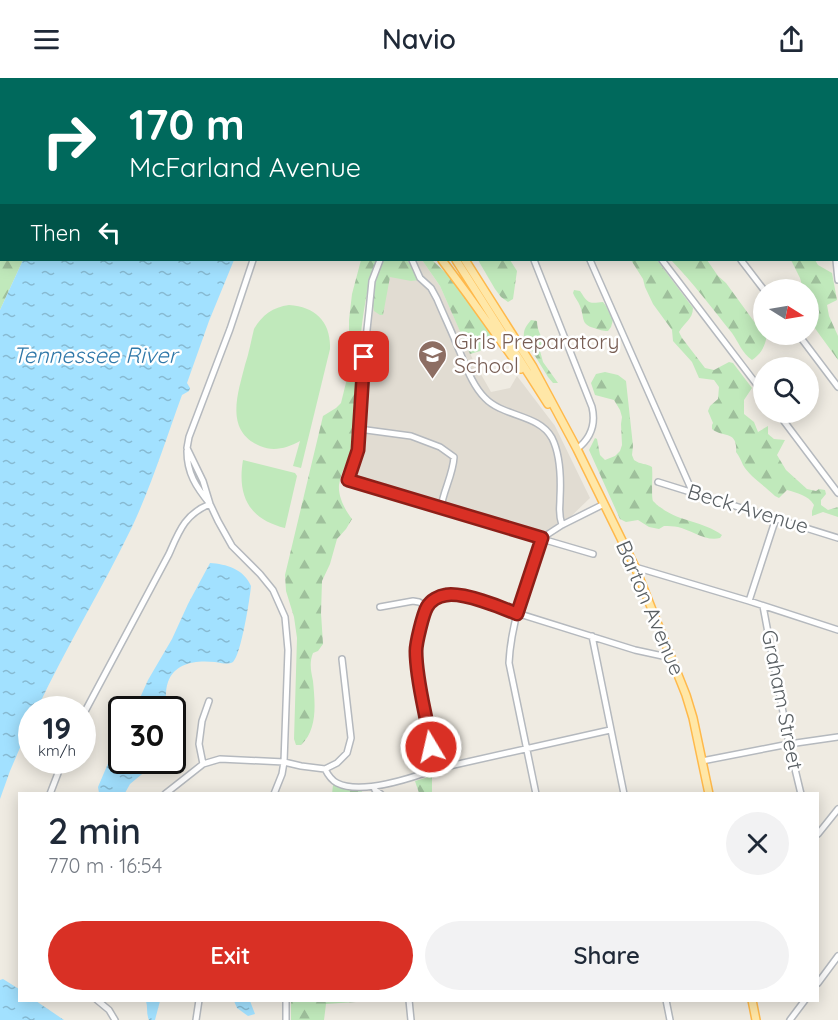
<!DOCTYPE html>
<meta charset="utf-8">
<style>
body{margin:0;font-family:Quicksand,sans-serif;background:#f2f2f3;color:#1f2937;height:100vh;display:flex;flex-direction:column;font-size:22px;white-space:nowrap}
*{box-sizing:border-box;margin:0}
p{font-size:20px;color:#747a83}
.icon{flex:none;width:33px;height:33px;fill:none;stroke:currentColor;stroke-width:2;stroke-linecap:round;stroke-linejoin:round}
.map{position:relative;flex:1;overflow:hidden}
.drawer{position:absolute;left:18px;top:714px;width:801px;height:210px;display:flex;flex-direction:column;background:#fff;border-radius:0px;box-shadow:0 3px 15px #0003}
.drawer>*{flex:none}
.banner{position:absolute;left:0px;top:0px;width:838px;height:183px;box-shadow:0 3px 15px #0003;background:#00695c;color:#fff;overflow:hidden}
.needle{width:39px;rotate:101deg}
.fabs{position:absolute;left:753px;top:201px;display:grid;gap:12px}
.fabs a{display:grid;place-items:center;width:66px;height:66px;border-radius:50%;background:#fff;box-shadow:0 3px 15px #0003;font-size:30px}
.speed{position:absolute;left:18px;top:618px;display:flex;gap:12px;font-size:30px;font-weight:700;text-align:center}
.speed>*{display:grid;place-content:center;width:78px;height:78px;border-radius:50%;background:#fff;box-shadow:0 3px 15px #0003;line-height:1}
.speed small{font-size:15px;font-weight:400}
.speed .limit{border:3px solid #111;border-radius:9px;background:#fff;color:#111}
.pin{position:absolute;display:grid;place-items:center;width:51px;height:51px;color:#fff;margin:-26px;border-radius:12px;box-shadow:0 3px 9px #0006}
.me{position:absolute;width:66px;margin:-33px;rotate:351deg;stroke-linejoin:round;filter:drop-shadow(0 0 4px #0008)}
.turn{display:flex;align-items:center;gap:21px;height:126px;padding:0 30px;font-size:27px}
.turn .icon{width:78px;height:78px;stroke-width:2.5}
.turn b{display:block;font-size:42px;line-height:51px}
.then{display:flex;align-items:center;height:57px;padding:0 30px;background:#0003;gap:12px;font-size:22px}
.round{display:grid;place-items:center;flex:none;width:63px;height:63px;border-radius:32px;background:#f2f2f3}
.headline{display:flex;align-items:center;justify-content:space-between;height:102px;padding:0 30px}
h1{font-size:36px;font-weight:600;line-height:45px}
.primary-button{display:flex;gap:12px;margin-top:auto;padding:12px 30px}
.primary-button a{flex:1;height:69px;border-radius:36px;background:#d93025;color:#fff;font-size:24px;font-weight:600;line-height:69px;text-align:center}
.primary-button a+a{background:#f2f2f3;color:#1f2937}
header{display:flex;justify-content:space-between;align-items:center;height:78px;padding:0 30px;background:#fff;font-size:27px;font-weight:600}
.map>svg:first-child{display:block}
</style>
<header><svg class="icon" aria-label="menu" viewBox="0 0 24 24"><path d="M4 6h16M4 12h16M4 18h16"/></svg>Navio<svg class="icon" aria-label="share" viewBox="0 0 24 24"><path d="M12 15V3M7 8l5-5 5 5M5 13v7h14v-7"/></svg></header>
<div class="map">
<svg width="838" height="942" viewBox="0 0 838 942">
<defs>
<pattern id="forest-firs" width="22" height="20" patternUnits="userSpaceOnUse" patternTransform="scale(1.5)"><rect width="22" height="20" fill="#c0e9bb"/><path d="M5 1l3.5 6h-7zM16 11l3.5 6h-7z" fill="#9fc09c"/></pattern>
<pattern id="water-ripples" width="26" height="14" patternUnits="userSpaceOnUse" patternTransform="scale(1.5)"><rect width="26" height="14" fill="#a2e1ff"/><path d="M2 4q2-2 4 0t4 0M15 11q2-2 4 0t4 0" fill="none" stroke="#87bad2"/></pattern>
</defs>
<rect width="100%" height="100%" fill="#efebe2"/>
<path fill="#e1dcd2" d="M380,182H422L440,208L474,284L491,314L510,310L517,298L555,348L590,420L562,447L542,460L348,402L358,372L372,203Z"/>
<path fill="#c0e9bb" d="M289,227C316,229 331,244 330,271L301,390L293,388L300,363C287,370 274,374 260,368C224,353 238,315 245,287C249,275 251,263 254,251C262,237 273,229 289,227Z
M243,382L295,395L297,398L285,450C249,441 237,418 243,382Z"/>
<path fill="url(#forest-firs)" d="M0,0H104L103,2H2V182H23L0,232Z
M735,0H826L831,1H734Z
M361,182H376C361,226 359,275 356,322C355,336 355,350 353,363C351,378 341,392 339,407C338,419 345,432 352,441L346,451L337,461L330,486L322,503L321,535L323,566L318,573L313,575C309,585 311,593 313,603C315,625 318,651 301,667H296L294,661L297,560L294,539L286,513L285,497L323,338L336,330L341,325L352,280L349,257V242L352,216Z
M383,182H407L419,202L411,203L390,199L383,237H380L374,233C370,217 377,196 383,182Z
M422,182H432L450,199L494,261L480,273L470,276L440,208Z
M478,182H510L517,193L513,221L508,224L501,219L495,211Z
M631,182H657L693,230C693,241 684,245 679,254L682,260L705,290L714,292L729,284L733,285L752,310L744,322V336L754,344L758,354L768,348V356L774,361L785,362L777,377L786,392L807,411L816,413L819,411L825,412L826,416L821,422V427L828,432L838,429V439L823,434L812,438V433L814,427C808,417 797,415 787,412L779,420L775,418C765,408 750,399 743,387C741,382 739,378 736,374C738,352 723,360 712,351V347L713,345L708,333L710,328L718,321L719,309L714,302L699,300L692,284L673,263L672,252L653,226L645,209L643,201Z
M671,182H707L718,198L726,205L758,249L763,253L764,256L767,257C765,268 762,275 752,282C742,275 739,265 732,255C712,230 693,205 671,182Z
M791,182H815L818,187L832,195L837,222L827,227L829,238L838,258V282L814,249L809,235L808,212L803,211L800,200Z
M574,212L580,213C588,225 588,226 603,224L606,228L613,242L611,249L608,253C602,253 600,252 594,250C580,246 585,240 580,228C578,223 575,220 573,215Z
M531,242L537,243C537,254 542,257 544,267L539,269L543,284L558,305H553L548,299L524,260C523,252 526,248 531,242Z
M605,294L618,297L626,303L633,368L632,377L634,382C641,387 646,385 652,389C653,397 651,419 653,423C654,424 659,429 660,429C679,444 703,443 722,457L720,460C706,464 691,452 678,449C674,448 668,448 664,448L659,451L649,449L638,442L626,444L620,441L589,372L595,360L597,361L600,377L605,382L615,378L620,373L622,367L621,346L622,339L620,332L614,322L595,317L591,305L596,296Z
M432,698V715H419L415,703Z
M333,707L360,711L363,715L332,716Z
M291,923V922L357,923L356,924L326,926L324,942H291Z"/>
<path fill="url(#water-ripples)" d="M104,0H310L309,2H103Z
M23,182H234L209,243L187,305L190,310L189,313L182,317C166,361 152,406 132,449C102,511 66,569 37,631L32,632L31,644L10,693L0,721V232Z
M210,485C226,486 244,491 251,508C250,520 241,577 233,584C228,587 221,585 215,584C197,582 175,584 168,604C165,612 166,623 166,631H135L148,602L172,561L188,526Z
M121,657L122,682L158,683L130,706L125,715H99L98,709L115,669Z
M3,901L19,911L20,922L36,923L64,942H0V902Z
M146,923H160L155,942H149C146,936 148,929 146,923Z
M234,923H250L255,936L248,938L237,930Z"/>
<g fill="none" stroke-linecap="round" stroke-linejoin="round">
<defs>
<path id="minor" d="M570,0L574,2
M632,0L633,2
M409,2L410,0
M731,2L732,0
M837,49H838
M837,105L838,101
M837,136H838
M253,182L230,251L189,359L187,370L203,403L210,426L218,443L232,468L260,496L273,512L285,539L288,572L284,684L282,696L274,716
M380,182L372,203L369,233L364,279L358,372L348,402L542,460L562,447L604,426
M412,182L420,200L431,210L437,221C444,238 452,254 459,272C466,288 472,307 485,320C503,339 539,336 552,360C561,378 561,401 560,420C560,432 558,435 562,447
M534,182L592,329C596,346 591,360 577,371
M590,182L692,413
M662,182L764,316
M741,182L764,212
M836,182L838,202
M798,256L838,309
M777,334L838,415
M359,351L411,358L440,369L454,379C453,397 443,413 441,430
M658,404L838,460
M542,461L593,476
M635,489L749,523L838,552
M749,523L776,440
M763,528L789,666L801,716
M380,529L413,523L419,524L427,529
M592,558L624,716
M82,639L169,476C179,453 185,436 210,426C196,409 187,395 187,373
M702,683L789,666L838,659
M203,686L199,666L202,643L209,623
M325,691C328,697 331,702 337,705C361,717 412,700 436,691L610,652
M436,691L434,689C432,676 431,662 428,648C424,624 417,599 417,575C416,562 424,526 436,520C447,514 461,519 472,521L635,572L672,580
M374,709L375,712L381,716
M50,716L63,682
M165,716L203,686L220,681L284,684L301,688L325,691L337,685L347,675L351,660L342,581
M536,716L509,585C511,542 528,500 542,460
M818,756L838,731
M818,905L838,878
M97,922L109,932L115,942
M286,922V942
M409,922L411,942
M666,922L670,942
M196,942L199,922
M790,942L805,922"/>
<path id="major" d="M113,0L117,2
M133,0L137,2
M479,2L480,0
M442,182L468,217L521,291
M456,182L548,326
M465,182L533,289L577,371L635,489L686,617L693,640L709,716
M752,922L756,942"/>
</defs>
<use href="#minor" stroke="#b5b9be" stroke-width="8"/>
<use href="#major" stroke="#ffb94b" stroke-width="10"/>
<use href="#minor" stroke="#fff" stroke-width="5"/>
<use href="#major" stroke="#ffe7a7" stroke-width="7"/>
</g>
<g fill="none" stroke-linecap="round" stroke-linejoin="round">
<defs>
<path id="route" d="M364,279L358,372L348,402L542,460L517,536C501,529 463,514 446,517C439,518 431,522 427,529C423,536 416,565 416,573C416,604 427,638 431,669"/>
</defs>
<use href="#route" stroke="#8d1f18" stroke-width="15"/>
<use href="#route" stroke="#d93025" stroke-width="10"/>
</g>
<defs>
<symbol id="school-pin" viewBox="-11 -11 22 30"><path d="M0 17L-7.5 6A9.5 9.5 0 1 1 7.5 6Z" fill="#8d6e63" stroke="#fff"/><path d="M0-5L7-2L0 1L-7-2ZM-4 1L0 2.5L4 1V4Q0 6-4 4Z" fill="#fff"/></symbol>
</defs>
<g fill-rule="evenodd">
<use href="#school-pin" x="416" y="260" width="33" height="45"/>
</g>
<g text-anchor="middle" stroke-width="5" stroke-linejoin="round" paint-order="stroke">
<g font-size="21" fill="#785e54" stroke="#fff" text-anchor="start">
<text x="454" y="271">Girls Preparatory<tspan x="454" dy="24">School</tspan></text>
</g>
<g font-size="21" fill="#5a6064" stroke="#fff">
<text transform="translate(748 431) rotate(17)" y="7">Beck Avenue</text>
<text transform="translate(650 530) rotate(67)" y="7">Barton Avenue</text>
<text transform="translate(782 622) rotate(79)" y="7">Graham Street</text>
</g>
<g font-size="22" font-style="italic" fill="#2f78a9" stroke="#fff">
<text x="95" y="285">Tennessee River</text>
</g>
</g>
</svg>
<div class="fabs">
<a><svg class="needle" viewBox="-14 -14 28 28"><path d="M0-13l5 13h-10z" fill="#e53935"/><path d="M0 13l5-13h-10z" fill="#747a83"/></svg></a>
<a><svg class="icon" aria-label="search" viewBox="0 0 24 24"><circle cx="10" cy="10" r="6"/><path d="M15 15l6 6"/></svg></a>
</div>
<div class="speed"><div>19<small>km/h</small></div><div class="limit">30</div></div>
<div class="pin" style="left:364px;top:279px;background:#d93025"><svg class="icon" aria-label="arrive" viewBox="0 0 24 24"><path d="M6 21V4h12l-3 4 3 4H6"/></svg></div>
<svg class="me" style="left:431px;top:669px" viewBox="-20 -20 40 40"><circle r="17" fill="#d93025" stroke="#fff" stroke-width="3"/><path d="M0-11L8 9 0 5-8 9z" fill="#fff"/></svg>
<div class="banner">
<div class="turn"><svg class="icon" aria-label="right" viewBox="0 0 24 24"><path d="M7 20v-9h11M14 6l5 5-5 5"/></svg><div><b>170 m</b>McFarland Avenue</div></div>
<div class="then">Then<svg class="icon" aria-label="left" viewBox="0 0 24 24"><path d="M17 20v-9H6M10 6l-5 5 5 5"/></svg></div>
</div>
<section class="drawer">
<div class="headline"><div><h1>2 min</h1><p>770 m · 16:54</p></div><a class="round"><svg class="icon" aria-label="close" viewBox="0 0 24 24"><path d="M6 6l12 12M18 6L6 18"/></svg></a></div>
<div class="primary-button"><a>Exit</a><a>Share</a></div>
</section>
</div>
